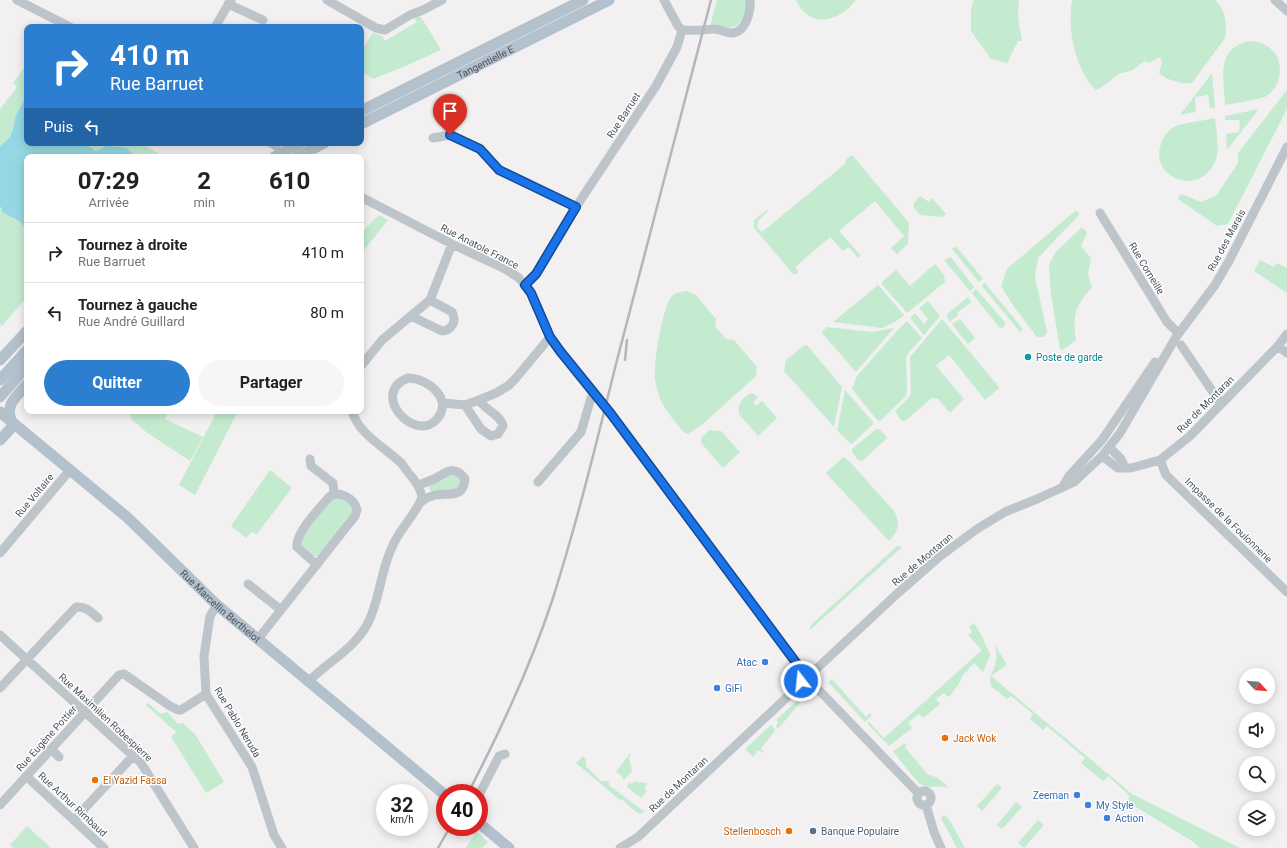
<!DOCTYPE html>
<html lang="fr">
<meta charset="utf-8">
<style>
body{margin:0;font-family:Roboto,sans-serif;background:#f6f6f6;color:#222;height:100vh;display:flex;flex-direction:column;font-size:15px;white-space:nowrap}
*{box-sizing:border-box;margin:0}
p{font-size:13px;color:#767676}
.icon{flex:none;width:22px;height:22px;fill:none;stroke:currentColor;stroke-width:2;stroke-linecap:round;stroke-linejoin:round}
.map{position:relative;flex:1;overflow:hidden}
.drawer{position:absolute;left:24px;top:154px;width:340px;height:260px;display:flex;flex-direction:column;background:#fff;border-radius:8px;box-shadow:0 2px 10px #0003}
.drawer>*{flex:none}
.banner{position:absolute;left:24px;top:24px;width:340px;height:122px;border-radius:8px;box-shadow:0 2px 10px #0003;background:#2c7ed1;color:#fff;overflow:hidden}
.needle{width:26px;rotate:116deg}
.fabs{position:absolute;left:1239px;top:668px;display:grid;gap:8px}
.fabs a{display:grid;place-items:center;width:36px;height:36px;border-radius:50%;background:#fff;box-shadow:0 2px 10px #0003;font-size:20px}
.speed{position:absolute;left:376px;top:784px;display:flex;gap:8px;font-size:20px;font-weight:700;text-align:center}
.speed>*{display:grid;place-content:center;width:52px;height:52px;border-radius:50%;background:#fff;box-shadow:0 2px 10px #0003;line-height:1}
.speed small{font-size:10px;font-weight:400}
.speed .limit{border:6px solid #d22;background:#fff;color:#111}
.pin{position:absolute;display:grid;place-items:center;width:34px;height:34px;color:#fff;margin:-41px -17px;border-radius:50% 50% 50% 0;rotate:-45deg;box-shadow:0 0 4px #0007}
.pin .icon{rotate:45deg}
.me{position:absolute;width:44px;margin:-22px;rotate:344deg;stroke-linejoin:round;filter:drop-shadow(0 0 3px #0008)}
.turn{display:flex;align-items:center;gap:14px;height:84px;padding:0 20px;font-size:18px}
.turn .icon{width:52px;height:52px;stroke-width:2.5}
.turn b{display:block;font-size:28px;line-height:34px}
.then{display:flex;align-items:center;height:38px;padding:0 20px;background:#0003;gap:8px;font-size:15px}
.eta{display:flex;justify-content:space-evenly;align-items:center;height:68px;text-align:center}
.eta b{font-size:24px;font-weight:700;line-height:28px}
.action{display:flex;gap:8px;margin-top:auto;padding:8px 20px}
.action a{flex:1;height:46px;border-radius:24px;background:#2c7ed1;color:#fff;font-size:16px;font-weight:700;line-height:46px;text-align:center}
.action a+a{background:#f6f6f6;color:#222}
ul{padding:0;list-style:none}
li{display:flex;align-items:center;gap:12px;height:60px;padding:0 20px;border-top:1px solid #e0e0e0}
li div{flex:1}
li b{display:block;font-size:15px}
li em{font-style:normal}
.map>svg:first-child{display:block}
</style>
<div class="map">
<svg width="1287" height="848" viewBox="0 0 1287 848">
<rect width="100%" height="100%" fill="#f2f0f0"/>
<path fill="#c4ebd0" d="M717,0H746C747,9 743,24 733,27C727,29 717,26 710,26Z
M796,0H856C839,22 810,30 796,0Z
M974,0H1019L1018,18L1022,41H1018L1007,63L991,59L971,31V8Z
M1072,0H1215C1226,10 1227,25 1225,38L1192,83C1181,84 1168,81 1159,73L1162,62L1160,57L1149,63L1146,61C1141,63 1137,67 1133,70C1128,72 1122,72 1117,75C1110,80 1104,87 1096,90C1075,70 1067,28 1072,0Z
M414,17H421L441,50L403,67L373,79L361,71V52L373,33L382,36L385,41L417,22Z
M1249,41C1274,42 1287,62 1276,86C1273,90 1270,95 1265,97C1256,100 1235,103 1225,105C1224,78 1215,49 1249,41Z
M27,67V143H140L165,157H27V297L2,326L0,324V109L17,87L13,83L24,68Z
M1212,73L1215,108H1210L1208,95L1195,97L1196,112L1180,115Z
M1287,90V109L1228,224L1217,226L1178,199V197L1182,194L1201,202L1216,196L1238,163V153Z
M1259,109L1227,150L1226,134L1239,132L1240,120H1225V116Z
M1215,118C1216,130 1219,143 1217,155C1216,162 1213,166 1209,171C1190,194 1150,174 1161,144C1163,137 1169,129 1176,126C1187,122 1203,121 1215,118Z
M850,156H853L909,223L908,244L897,254L891,248L904,236L875,201L839,231L861,256L858,258L849,247L843,251L830,237L795,267L798,271L797,274H793L754,228V220L767,210L768,211L758,221L757,227L762,232L845,164L846,160Z
M920,196L929,202L932,198L946,214L942,217L920,215L914,208V203Z
M1075,211L1079,212V215L1038,258L1035,277L1047,332L1044,337H1037L1014,307L1001,286L1007,269Z
M379,215L388,220L361,254V233Z
M1082,227L1087,233L1081,246L1091,258L1088,274L1092,287C1075,307 1072,314 1076,340L1063,350L1060,349L1051,295L1049,265L1055,253Z
M957,247L983,279L979,282L952,249V248Z
M951,257L974,287L970,291L944,260Z
M1260,260L1274,267L1277,263L1287,268V293L1254,271Z
M935,264L944,275L945,282L907,313L881,283L896,270L910,286Z
M984,283H985L1023,329L1020,332L982,286Z
M878,285L904,315L895,322L882,328L833,322Z
M976,289L1005,322V325L1003,328L999,327L972,293Z
M686,291L695,294L716,319L715,326L726,339L734,340L757,367L756,373L757,375L703,424L688,434L685,433C676,423 667,413 661,401C659,395 656,387 655,380C653,366 662,307 672,296C675,293 681,292 686,291Z
M968,297L971,302L957,313L958,315L950,322L946,315Z
M928,301L940,316L924,335L910,318L915,313L924,324L928,319L919,308Z
M942,319L999,387V388L985,400L950,356H948L936,365L937,367L964,399L950,413L938,399L932,398L905,421L901,420L895,411L910,396L911,392L910,357Z
M960,319L975,338L968,344L952,324Z
M907,321L922,338L909,352L906,358L907,390L906,396L880,421L877,420L852,389L857,376L896,332Z
M827,327L872,332L894,328L856,372L822,333V332Z
M807,345L842,387L834,427L784,371L786,360L803,346Z
M845,390L873,422V424L852,444L850,443L837,430Z
M751,393L754,394L758,397L753,402L756,406L762,401L777,418L758,436L739,414C737,404 743,397 751,393Z
M130,411H169L165,419L203,437L190,461L146,432L131,419Z
M217,411H238L195,495L179,485Z
M876,429H879L887,437L885,440L862,461L858,460L852,452V449Z
M710,430L721,431L740,452L723,468L702,444C699,438 705,434 710,430Z
M843,457L849,461L894,511C901,522 898,533 889,541L826,473Z
M270,470L292,488L257,534L251,532L246,538L231,526Z
M447,474C453,475 459,475 461,482L457,490L432,492L430,490L428,486Z
M338,496L350,504L354,510L319,556H311L300,547L303,536L331,500Z
M897,546L902,547L810,630V626Z
M974,623L982,636L990,655L983,672L974,663L962,676L960,682L949,697L944,693L936,699L940,704L923,718L919,714L908,723L912,728L889,746L867,723L869,722L884,738L982,650L968,635L972,632L969,627Z
M995,645L1007,665L991,676L1132,794L1240,848H1200L1192,841L1126,801L1130,796L1108,776L1103,781L1081,763L1085,758L1047,726L1043,730L1030,719L1033,714L1011,696L1007,699L991,686C988,672 994,674 996,661C997,656 996,650 995,645Z
M832,679L866,717L870,713L872,715L865,722L828,682Z
M798,700L800,703L799,704L778,729L776,726L778,722L776,720Z
M148,703L161,714L167,712L178,724L183,723L195,734L224,782L206,793L171,737L176,732L146,705Z
M771,725L773,726L775,731L761,748L764,753L758,750L753,757L745,749Z
M905,743L907,745L905,747L927,774L938,778L949,788C940,784 930,790 922,785C917,783 898,757 893,751Z
M630,753L631,754L629,757L632,771L624,780L621,775L616,772Z
M583,756L586,759V766L601,781H608L610,786L645,812L640,814L632,809L622,799L620,800L576,763Z
M629,782L632,784L634,782L647,783L645,788L646,792L641,798L627,787Z
M997,784L1002,788L982,811L977,806Z
M1016,802L1022,807L1002,829L997,825Z
M944,815L949,819L965,848H957L941,818Z
M1038,820L1044,825L1024,848L1018,843Z
M27,826L51,848H14L10,845Z
M476,831L488,842L482,848H466Z"/>
<path fill="#95d8e3" d="M27,96V143H87L88,146L96,151L106,146L120,147L126,148L136,156V157H27V229L19,221L2,212V209L0,206V147L10,137L13,129L16,115Z"/>
<g fill="none" stroke-linecap="round" stroke-linejoin="round">
<path stroke="#bdc5cb" stroke-width="9" d="M17,0L70,27
M327,0L376,28L385,30L410,15L423,10L442,0
M664,0L678,26L682,30
M1275,0L1287,11
M228,4L263,20
M215,27L231,0
M433,138L450,135L480,149L499,170L576,207
M271,143L276,146
M361,197L452,244L505,269L519,278L531,293L550,337L560,351L606,407L803,672
M1100,213L1167,322L1178,333
M525,285L536,274L576,207L656,86L677,47L682,30C693,31 703,30 714,29C720,29 726,33 732,33C746,32 751,11 750,0
M411,316L442,331C452,330 457,321 452,312L430,300
M1181,345L1221,404
M1278,346L1287,353
M361,366L382,340L430,300L452,244
M408,378C428,378 455,400 436,420C414,443 369,393 408,378Z
M443,403L465,405L479,400L496,393L508,386L516,378L550,337
M465,405L481,429L491,436L498,434L503,426C501,415 485,410 479,400
M1109,447L1121,459L1125,468
M1102,456L1115,466L1118,468H1131L1160,460L1190,436L1278,346L1287,334
M310,459L311,466L333,483L334,493
M1160,460L1166,475L1287,592
M538,482L581,432L591,398L595,394
M419,485C424,483 429,481 434,479C447,472 454,464 465,479C463,501 446,491 432,496C428,497 424,500 420,502
M1062,488L1069,476L1102,440L1155,362
M0,553L70,470
M248,584L281,610
M217,605L210,616L204,656L206,694L252,767L274,835L282,848
M0,635L141,763L194,848
M258,639L355,516L357,510C355,499 339,489 329,497C320,508 295,533 297,547L317,565
M813,672L899,592L939,557L977,529L1005,512L1037,499L1074,482L1102,456L1120,433L1176,337L1215,285L1229,261L1287,147
M309,681C329,661 356,648 369,621C380,597 381,569 393,545C400,529 415,515 422,498C421,489 417,484 412,477C408,473 405,468 402,464C385,447 359,435 352,411
M813,684L918,793
M0,688L76,607C86,606 91,612 98,618
M51,749L59,757
M26,776L104,848
M917 798a7 7 0 1 1 14 0a7 7 0 1 1-14 0Z
M479,795L499,756L505,754
M0,805L119,675L124,674L170,706L178,710H181L206,694
M926,805L934,832L941,848
M74,820L133,756
M620,848L638,837L802,683"/>
<g stroke="#b3c1cc" stroke-width="11">
<path d="M361,111L583,0"/>
<path id="s1" d="M361,124L609,0"/>
<path d="M274,157L300,143"/>
<path d="M297,157L324,143"/>
<path d="M0,360L27,331"/>
<path d="M0,380L27,350"/>
<path d="M0,397L27,366"/>
<path id="s2" d="M0,412L128,518L217,605L445,795"/>
<path d="M12,423C4,405 16,397 27,384"/>
<path d="M0,440L14,425"/>
<path d="M479,823L509,848"/>
</g>
<path stroke="#b3b6ba" stroke-width="2.5" d="M625,360L627,340
M468,793C501,730 531,665 553,598C577,522 596,445 615,368C647,245 679,123 711,0
M438,848L450,827"/>
</g>
<g fill="none" stroke-linecap="round" stroke-linejoin="round">
<defs>
<path id="route" d="M450,135L480,149L499,170L576,207L536,274L525,285L531,293L550,337L560,351L611,414L803,672L800,676L801,681"/>
</defs>
<use href="#route" stroke="#114b97" stroke-width="10"/>
<use href="#route" stroke="#1a73e8" stroke-width="7"/>
</g>
<circle fill="#0f9aa8" stroke="#fff" stroke-width="1.5" cx="1028" cy="357" r="4"/>
<g fill="#3f7fe0" stroke="#fff" stroke-width="1.5">
<circle cx="765" cy="662" r="4"/>
<circle cx="717" cy="688" r="4"/>
<circle cx="1077" cy="795" r="4"/>
<circle cx="1088" cy="805" r="4"/>
<circle cx="1107" cy="818" r="4"/>
</g>
<g fill="#e8710a" stroke="#fff" stroke-width="1.5">
<circle cx="945" cy="738" r="4"/>
<circle cx="95" cy="780" r="4"/>
<circle cx="789" cy="831" r="4"/>
</g>
<circle fill="#5c6f8a" stroke="#fff" stroke-width="1.5" cx="813" cy="831" r="4"/>
<g text-anchor="middle" stroke-width="3" stroke-linejoin="round" paint-order="stroke">
<g font-size="10" fill="#4a545c" stroke="#fff">
<text dy="4" stroke="none"><textPath href="#s1" startOffset="139">Tangentielle E</textPath></text>
<text transform="translate(623 115) rotate(-57)" y="4">Rue Barruet</text>
<text transform="translate(1226 240) rotate(-62)" y="4">Rue des Marais</text>
<text transform="translate(480 246) rotate(27)" y="4">Rue Anatole France</text>
<text transform="translate(1147 268) rotate(59)" y="4">Rue Corneille</text>
<text transform="translate(1205 404) rotate(-45)" y="4">Rue de Montaran</text>
<text transform="translate(34 495) rotate(-50)" y="4">Rue Voltaire</text>
<text transform="translate(1229 520) rotate(44)" y="4">Impasse de la Foulonnerie</text>
<text transform="translate(922 559) rotate(-40)" y="4">Rue de Montaran</text>
<text dy="4" stroke="none"><textPath href="#s2" startOffset="294">Rue Marcellin Berthelot</textPath></text>
<text transform="translate(106 717) rotate(43)" y="4">Rue Maximilien Robespierre</text>
<text transform="translate(238 722) rotate(59)" y="4">Rue Pablo Neruda</text>
<text transform="translate(46 738) rotate(-48)" y="4">Rue Eugène Pottier</text>
<text transform="translate(678 784) rotate(-43)" y="4">Rue de Montaran</text>
<text transform="translate(73 804) rotate(43)" y="4">Rue Arthur Rimbaud</text>
</g>
<g font-size="10" fill="#0d838f" stroke="#fff" text-anchor="start">
<text x="1036" y="361">Poste de garde</text>
</g>
<g font-size="10" fill="#366cbe" stroke="#fff" text-anchor="start">
<text x="757" y="666" text-anchor="end">Atac</text>
<text x="725" y="692">GiFi</text>
<text x="1069" y="799" text-anchor="end">Zeeman</text>
<text x="1096" y="809">My Style</text>
<text x="1115" y="822">Action</text>
</g>
<g font-size="10" fill="#c56008" stroke="#fff" text-anchor="start">
<text x="953" y="742">Jack Wok</text>
<text x="103" y="784">El Yazid Fassa</text>
<text x="781" y="835" text-anchor="end">Stellenbosch</text>
</g>
<g font-size="10" fill="#4e5e75" stroke="#fff" text-anchor="start">
<text x="821" y="835">Banque Populaire</text>
</g>
</g>
</svg>
<div class="fabs">
<a><svg class="needle" viewBox="-14 -14 28 28"><path d="M0-13l5 13h-10z" fill="#e53935"/><path d="M0 13l5-13h-10z" fill="#767676"/></svg></a>
<a><svg class="icon" aria-label="sound" viewBox="0 0 24 24"><path d="M4 9h4l5-4v14l-5-4H4zM17 9q2 3 0 6"/></svg></a>
<a><svg class="icon" aria-label="search" viewBox="0 0 24 24"><circle cx="10" cy="10" r="6"/><path d="M15 15l6 6"/></svg></a>
<a><svg class="icon" aria-label="layers" viewBox="0 0 24 24"><path d="M12 4l9 5-9 5-9-5zM3 14l9 5 9-5"/></svg></a>
</div>
<div class="speed"><div>32<small>km/h</small></div><div class="limit">40</div></div>
<div class="pin" style="left:450px;top:135px;background:#d93025"><svg class="icon" aria-label="arrive" viewBox="0 0 24 24"><path d="M6 21V4h12l-3 4 3 4H6"/></svg></div>
<svg class="me" style="left:801px;top:681px" viewBox="-20 -20 40 40"><circle r="17" fill="#1a73e8" stroke="#fff" stroke-width="3"/><path d="M0-11L8 9 0 5-8 9z" fill="#fff"/></svg>
<div class="banner">
<div class="turn"><svg class="icon" aria-label="right" viewBox="0 0 24 24"><path d="M7 20v-9h11M14 6l5 5-5 5"/></svg><div><b>410 m</b>Rue Barruet</div></div>
<div class="then">Puis<svg class="icon" aria-label="left" viewBox="0 0 24 24"><path d="M17 20v-9H6M10 6l-5 5 5 5"/></svg></div>
</div>
<section class="drawer">
<div class="eta">
<div><b>07:29</b><p>Arrivée</p></div>
<div><b>2</b><p>min</p></div>
<div><b>610</b><p>m</p></div>
</div>
<ul>
<li><svg class="icon" aria-label="right" viewBox="0 0 24 24"><path d="M7 20v-9h11M14 6l5 5-5 5"/></svg><div><b>Tournez à droite</b><p>Rue Barruet</p></div><em>410 m</em></li>
<li><svg class="icon" aria-label="left" viewBox="0 0 24 24"><path d="M17 20v-9H6M10 6l-5 5 5 5"/></svg><div><b>Tournez à gauche</b><p>Rue André Guillard</p></div><em>80 m</em></li>
</ul>
<div class="action"><a>Quitter</a><a>Partager</a></div>
</section>
</div>
